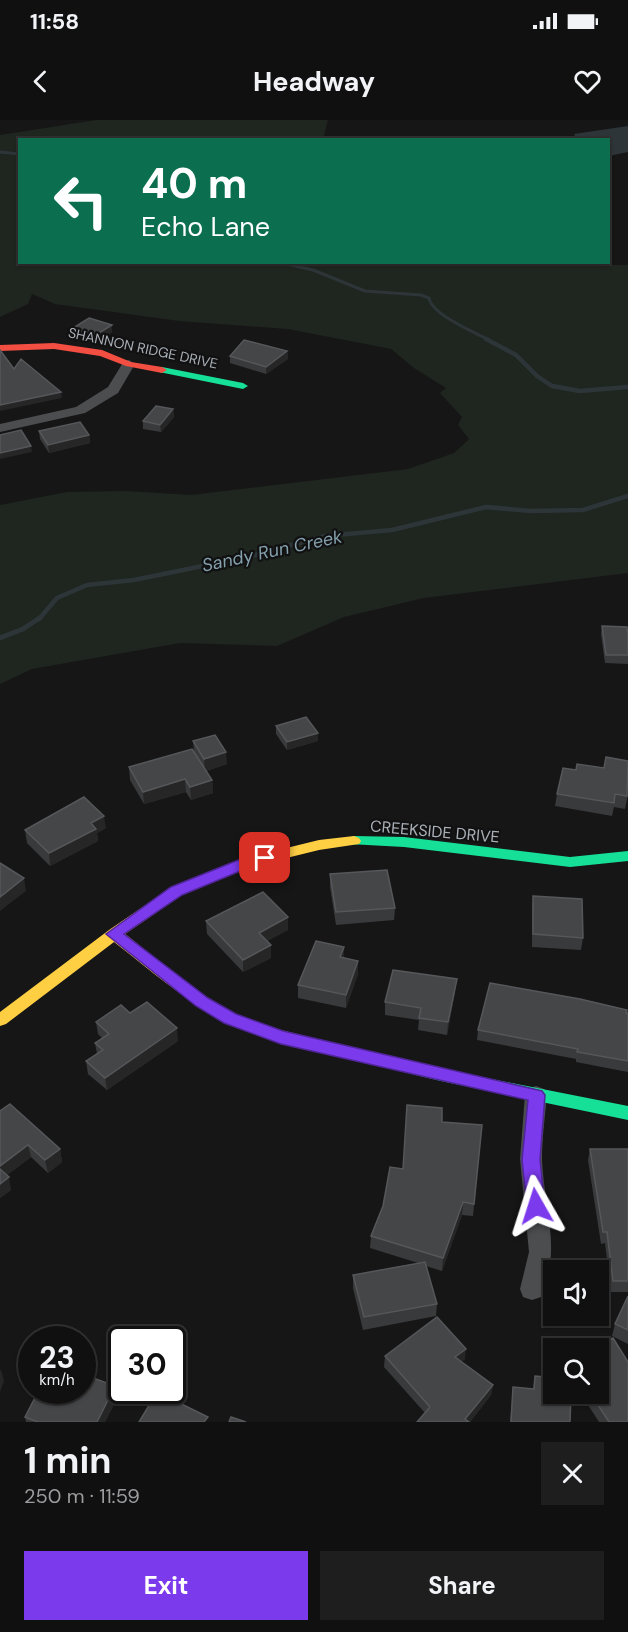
<!DOCTYPE html>
<meta charset="utf-8">
<style>
body{margin:0;font-family:"DM Sans",sans-serif;background:#1e1e1f;color:#f1f3f6;height:100vh;display:flex;flex-direction:column;font-size:22px;white-space:nowrap}
*{box-sizing:border-box;margin:0}
p{font-size:20px;color:#9c9d9f}
.icon{flex:none;width:33px;height:33px;fill:none;stroke:currentColor;stroke-width:2;stroke-linecap:round;stroke-linejoin:round}
.map{position:relative;height:1302px;overflow:hidden}
.panel{display:flex;flex-direction:column;background:#101011;flex:1}
.panel>*{flex:none}
.top-card{position:absolute;left:18px;top:18px;width:592px;height:126px;border-radius:0px;box-shadow:0 2px 4px #0004,0 0 0 2px #303031;background:#0b6e4f;color:#fff;overflow:hidden}
.buttons{position:absolute;left:543px;top:1140px;display:grid;gap:12px}
.buttons a{display:grid;place-items:center;width:66px;height:66px;border-radius:0px;background:#101011;box-shadow:0 2px 4px #0004,0 0 0 2px #303031;font-size:30px}
.speed{position:absolute;left:18px;top:1206px;display:flex;gap:12px;font-size:30px;font-weight:700;text-align:center}
.speed>*{display:grid;place-content:center;width:78px;height:78px;border-radius:50%;background:#101011;box-shadow:0 2px 4px #0004,0 0 0 2px #303031;line-height:1}
.speed small{font-size:15px;font-weight:400}
.speed .limit{border:3px solid #111;border-radius:9px;background:#fff;color:#111}
.pin{position:absolute;display:grid;place-items:center;width:51px;height:51px;color:#fff;margin:-26px;border-radius:12px;box-shadow:0 3px 9px #0006}
.me{position:absolute;width:66px;margin:-33px;rotate:354deg;stroke-linejoin:round;filter:drop-shadow(0 0 4px #0008)}
.turn{display:flex;align-items:center;gap:21px;height:126px;padding:0 24px;font-size:27px}
.turn .icon{width:78px;height:78px;stroke-width:2.5}
.turn b{display:block;font-size:42px;line-height:51px}
.round{display:grid;place-items:center;flex:none;width:63px;height:63px;border-radius:0px;background:#1e1e1f}
.overview{display:flex;align-items:center;justify-content:space-between;height:102px;padding:0 24px}
h1{font-size:36px;font-weight:700;line-height:45px}
.cta{display:flex;gap:12px;margin-top:auto;padding:12px 24px}
.cta a{flex:1;height:69px;border-radius:0px;background:#7c3aed;color:#fff;font-size:24px;font-weight:700;line-height:69px;text-align:center}
.cta a+a{background:#1e1e1f;color:#f1f3f6}
.status{display:flex;justify-content:space-between;align-items:center;height:42px;padding:0 30px;background:#101011;direction:ltr}
.status svg{height:16px;fill:currentColor}
header{display:flex;justify-content:space-between;align-items:center;height:78px;padding:0 24px;background:#101011;font-size:27px;font-weight:700}
.map>svg:first-child{display:block}
</style>
<div class="status"><b>11:58</b><svg viewBox="0 0 49 12"><path d="M0 12V9h3v3zM5 12V6h3v6zM10 12V3h3v9zM15 12V0h3v12zM26 1h20v11H26zM47 4h2v5h-2z"/></svg></div>
<header><svg class="icon" aria-label="back" viewBox="0 0 24 24"><path d="M15 5l-7 7 7 7"/></svg>Headway<svg class="icon" aria-label="heart" viewBox="0 0 24 24"><path d="M12 20l-8-8c-3-5 5-10 8-4 3-6 11-1 8 4z"/></svg></header>
<div class="map">
<svg width="628" height="1302" viewBox="0 0 628 1302">
<rect width="100%" height="100%" fill="#161617"/>
<path fill="#1f251f" d="M96,0H328L323,19L20,20V142L628,145V453L424,478L344,497L277,526L180,523L32,549L0,564V385L67,372L126,371L191,375L408,349L454,333L469,319L458,305L462,297L440,273L446,268L414,248L391,229L288,209L179,201L55,184L32,174L28,184L0,197V15Z"/>
<path fill="#2d3539" d="M628,6V32L609,36V20L576,19L574,14Z"/>
<g fill="none" stroke-linecap="round" stroke-linejoin="round">
<path stroke="#2d3539" stroke-width="3" d="M0,32L20,34
M278,142L313,150L365,171L421,175L429,178C432,195 474,212 489,220"/>
<path stroke="#2d3539" stroke-width="4.5" d="M486,219L516,235L537,256L552,266L580,271L628,267
M39,499L57,478L87,465L134,460L247,437L325,416L392,410L486,387L531,391L583,390L628,376"/>
<path stroke="#2d3539" stroke-width="5" d="M0,518L23,509L41,497"/>
<path fill="#4b4d4f" fill-rule="evenodd" d="M129,240L135,244L118,273L85,293L0,312V304L76,287L108,267L124,241Z
M536,966L544,969L547,975C545,996 542,1019 542,1040C544,1087 562,1131 541,1177L532,1180L523,1177L520,1169L529,1132L520,1039L525,975L528,969Z"/>
<path fill="#16e098" fill-rule="evenodd" d="M162,247L243,263L248,266L243,269L159,252L157,250Z
M354,716L404,717L570,737L628,731V741L570,747L404,727L349,724L347,721L349,718Z
M312,918L441,949L628,986V1000L441,961L312,930L306,928L304,924L306,920Z"/>
<path fill="#ffcf43" fill-rule="evenodd" d="M354,716L359,718L361,721L359,724L319,730L250,747L182,775L125,814C164,844 200,880 246,899C269,909 294,912 318,920L320,924L318,928C307,932 293,926 282,923C212,905 169,865 114,822L6,904L0,906V892L109,810L172,767L246,738L319,720Z"/>
<path fill="#f24e42" fill-rule="evenodd" d="M54,223L102,230L131,242L162,247L167,250L162,253L126,246L100,236L54,229L0,231V225Z"/>
</g>
<path fill="#393a3b" d="M112,205V212L97,222L74,215L73,208Z
M287,231L288,239L266,254L230,243V236Z
M173,289L174,297L161,312L143,309V301Z
M39,311L89,315L90,323L49,333L40,319Z
M602,506L628,515V544L605,543L601,514Z
M276,606L318,621L287,630L276,614Z
M193,621L227,644L206,651L212,660L213,673L191,680L186,672L144,684L130,660L129,647L194,632Z
M557,674H628L625,689L614,687L612,696L555,686Z
M106,708L97,713L98,721L50,746L27,723L25,710Z
M330,754L395,788L394,800L336,805L330,767Z
M533,776L583,818L581,830L532,827V789Z
M206,801L288,810L267,821L271,838L243,852L207,814Z
M344,838L358,841V854L346,888L298,878V865Z
M455,872L447,915L418,910L419,900L385,895V882Z
M130,893L178,921L107,970L88,954L86,941L97,934L95,923L102,918L98,914L96,902Z
M628,893V952L576,942V939L477,920L478,910Z
M0,991L60,1029L62,1042L48,1053L31,1037L7,1055L11,1070L0,1078Z
M442,1002L482,1005L473,1096L462,1095L442,1151L426,1146L437,1184L436,1196L363,1210L353,1168V1155L418,1143L370,1128L371,1116L403,1049Z
M590,1029H628V1172H611L605,1123L601,1124L588,1040Z
M628,1176V1224L612,1216L615,1204Z
M385,1236L465,1239L461,1242L493,1265L491,1275L470,1302L425,1293L384,1247Z
M535,1256L570,1302H510L513,1267L533,1269Z
M115,1266L117,1278L105,1302H26L25,1297Z
M581,1274H598L628,1302H599Z"/>
<path fill="#262627" d="M112,205V212L97,222L96,215Z
M287,231L288,239L266,254V247Z
M61,272L62,278L0,291V285Z
M173,289L174,297L161,312L160,305Z
M89,315L90,323L49,333L48,325Z
M31,326L32,332L0,339V333Z
M318,613V621L287,630V622Z
M226,632L227,644L205,651L204,639Z
M185,659L186,672L144,684L143,672Z
M212,660L213,673L191,680L190,667Z
M104,696L106,708L97,713L98,721L50,746L49,733L91,703Z
M24,758L26,771L0,791V777Z
M288,797V810L259,825V813Z
M271,825V838L243,852V840Z
M344,827V839L340,837Z
M358,841V854L346,888V875Z
M457,859L455,872L447,915L448,902Z
M177,908L178,921L107,970L105,958Z
M28,1025L31,1037L1,1060L0,1046Z
M60,1029L62,1042L48,1053L45,1040Z
M9,1057L11,1070L0,1078V1064Z
M463,1082L462,1095L442,1151L443,1138Z
M466,1229L465,1239L454,1248L455,1237Z
M1,1249L4,1261L0,1272V1252Z
M493,1265L491,1275L470,1302L465,1299Z
M115,1266L117,1278L105,1302H97Z"/>
<path fill="#454648" stroke="#55575a" stroke-width="1.5" d="M89,198L112,205L96,215L73,208Z
M244,220L287,231L266,247L230,236Z
M0,230L14,249L21,239L61,272L0,285Z
M156,286L173,289L160,305L143,301Z
M80,302L89,315L48,325L39,311Z
M21,310L31,326L0,333V315Z
M602,506L627,507L628,515V535H606Z
M306,597L318,613L287,622L276,606Z
M215,615L226,632L204,639L193,621Z
M192,629L212,660L190,667L185,659L143,672L129,647Z
M606,637L628,641L627,676L615,674L614,683L557,674L563,648L576,650L577,644L604,648Z
M84,677L104,696L91,703L96,709L49,733L25,710Z
M0,743L24,758L0,777Z
M387,750L395,788L336,792L330,754Z
M263,772L288,797L259,813L271,825L243,840L206,801Z
M533,776L582,779L583,818L533,814Z
M316,821L344,827L340,837L358,841L346,875L298,865Z
M393,850L457,859L448,902L419,898L421,888L385,882Z
M490,863L580,879L627,890L626,893H628V941L577,932L578,929L478,910Z
M147,882L177,908L105,958L86,941L103,930L95,923L109,914L96,902L121,885L130,893Z
M10,984L60,1029L45,1040L28,1025L0,1046V991Z
M407,985L442,988V1002L482,1005L474,1084L463,1082L443,1138L371,1116L383,1086L390,1047L403,1049Z
M590,1029H628V1161H613L607,1112H603Z
M0,1049L9,1057L0,1064Z
M425,1142L437,1184L364,1197L353,1155Z
M628,1176V1210L615,1204Z
M437,1197L466,1229L455,1237L493,1265L465,1299L469,1302H417L430,1287L385,1236Z
M613,1218L628,1242V1302H609L591,1274H598V1228H590Z
M82,1254L115,1266L97,1302H38L25,1297L39,1270H82Z
M535,1256L554,1258V1274H571L570,1302H511L513,1267L534,1269Z
M157,1272L208,1297L204,1302H139Z
M231,1297L246,1302H229Z"/>
<path fill="#7c3aed" stroke="#51269a" stroke-width="1.5" d="M265,733L270,735L272,738L270,742L250,747L182,775L124,814L208,878L236,894L283,911L542,971L545,975L540,1040L545,1086L542,1091L536,1094L530,1091L527,1086L522,1040L528,980L281,924L224,903L196,886L106,814L171,767L241,739Z"/>
<g text-anchor="middle" stroke-width="4.5" stroke-linejoin="round" paint-order="stroke">
<g font-size="14" fill="#a9afb6" stroke="#111112">
<text transform="translate(143 228) rotate(12)" y="5">SHANNON RIDGE DRIVE</text>
</g>
<g font-size="16" fill="#a9afb6" stroke="#111112">
<text transform="translate(435 711) rotate(5)" y="6">CREEKSIDE DRIVE</text>
</g>
<g font-size="18" font-style="italic" fill="#84a0ad" stroke="#111112">
<text transform="translate(272 431) rotate(-12)" y="6">Sandy Run Creek</text>
</g>
</g>
</svg>
<div class="buttons">
<a><svg class="icon" aria-label="sound" viewBox="0 0 24 24"><path d="M4 9h4l5-4v14l-5-4H4zM17 9q2 3 0 6"/></svg></a>
<a><svg class="icon" aria-label="search" viewBox="0 0 24 24"><circle cx="10" cy="10" r="6"/><path d="M15 15l6 6"/></svg></a>
</div>
<div class="speed"><div>23<small>km/h</small></div><div class="limit">30</div></div>
<div class="pin" style="left:265px;top:738px;background:#d93025"><svg class="icon" aria-label="arrive" viewBox="0 0 24 24"><path d="M6 21V4h12l-3 4 3 4H6"/></svg></div>
<svg class="me" style="left:536px;top:1086px" viewBox="-20 -20 40 40"><path d="M0-17L14 15 0 8-14 15z" fill="#7c3aed" stroke="#fff" stroke-width="4"/></svg>
<div class="top-card">
<div class="turn"><svg class="icon" aria-label="left" viewBox="0 0 24 24"><path d="M17 20v-9H6M10 6l-5 5 5 5"/></svg><div><b>40 m</b>Echo Lane</div></div>
</div>
</div>
<section class="panel">
<div class="overview"><div><h1>1 min</h1><p>250 m · 11:59</p></div><a class="round"><svg class="icon" aria-label="close" viewBox="0 0 24 24"><path d="M6 6l12 12M18 6L6 18"/></svg></a></div>
<div class="cta"><a>Exit</a><a>Share</a></div>
</section>
